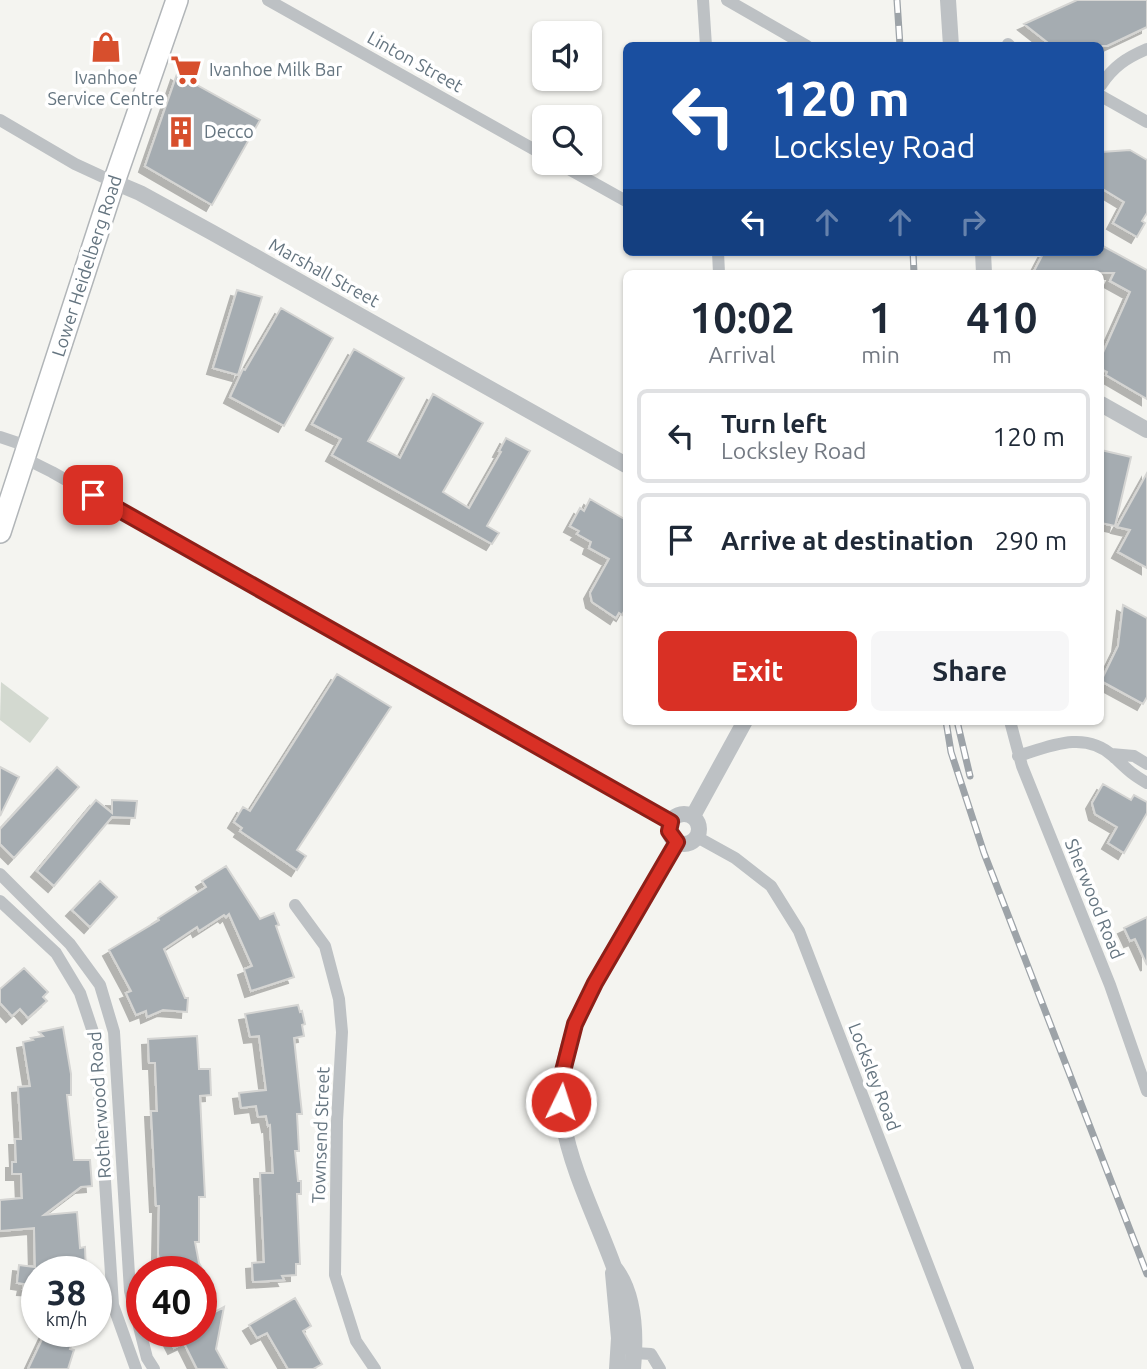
<!DOCTYPE html>
<style>
body{margin:0;font-family:Ubuntu,sans-serif;background:#f6f6f7;color:#1f2937;height:100vh;display:flex;flex-direction:column;font-size:26px;white-space:nowrap}
*{box-sizing:border-box;margin:0}
p{font-size:23px;color:#747a83}
.icon{flex:none;width:38px;height:38px;fill:none;stroke:currentColor;stroke-width:2;stroke-linecap:round;stroke-linejoin:round}
.map{position:relative;flex:1;overflow:hidden}
.sheet{position:absolute;left:623px;top:270px;width:481px;height:455px;display:flex;flex-direction:column;background:#fff;border-radius:10px;box-shadow:0 2px 5px #0004}
.sheet>*{flex:none}
.guide{position:absolute;left:623px;top:42px;width:481px;height:214px;border-radius:10px;box-shadow:0 2px 5px #0004;background:#1a4fa0;color:#fff;overflow:hidden}
.controls{position:absolute;left:532px;top:21px;display:grid;gap:14px}
.controls a{display:grid;place-items:center;width:70px;height:70px;border-radius:10px;background:#fff;box-shadow:0 2px 5px #0004;font-size:35px}
.speed{position:absolute;left:21px;top:1256px;display:flex;gap:14px;font-size:35px;font-weight:700;text-align:center}
.speed>*{display:grid;place-content:center;width:91px;height:91px;border-radius:50%;background:#fff;box-shadow:0 2px 5px #0004;line-height:1}
.speed small{font-size:18px;font-weight:400}
.speed .limit{border:10px solid #d22;background:#fff;color:#111}
.pin{position:absolute;display:grid;place-items:center;width:60px;height:60px;color:#fff;margin:-30px;border-radius:14px;box-shadow:0 4px 10px #0006}
.me{position:absolute;width:77px;margin:-38px;rotate:4deg;stroke-linejoin:round;filter:drop-shadow(0 0 5px #0008)}
.turn{display:flex;align-items:center;gap:24px;height:147px;padding:0 35px;font-size:32px}
.turn .icon{width:91px;height:91px;stroke-width:2.5}
.turn b{display:block;font-size:49px;line-height:60px}
.lanes{display:flex;align-items:center;height:66px;padding:0 35px;background:#0003;justify-content:center;gap:35px;direction:ltr}
.lanes .off{opacity:.35}
.eta{display:flex;justify-content:space-evenly;align-items:center;height:119px;text-align:center}
.eta b{font-size:42px;font-weight:600;line-height:49px}
.action{display:flex;gap:14px;margin-top:auto;padding:14px 35px}
.action a{flex:1;height:80px;border-radius:10px;background:#d93025;color:#fff;font-size:28px;font-weight:600;line-height:80px;text-align:center}
.action a+a{background:#f6f6f7;color:#1f2937}
ul{padding:0;list-style:none}
li{display:flex;align-items:center;gap:21px;height:94px;margin:0 14px 10px;padding:0 21px;border:4px solid #e0e1e3;border-radius:10px}
li div{flex:1}
li b{display:block;font-size:26px}
li em{font-style:normal}
.map>svg:first-child{display:block}
</style>
<div class="map">
<svg width="1147" height="1369" viewBox="0 0 1147 1369">
<defs>
<filter id="shadow"><feDropShadow dx="-6" dy="6" stdDeviation="0" flood-color="#0004"/></filter>
</defs>
<rect width="100%" height="100%" fill="#f4f4f0"/>
<path fill="#d3d9d0" d="M1,682L49,718L30,743L0,720Z"/>
<path fill="#a5acb1" stroke="#d5d5d3" stroke-width="2" filter="url(#shadow)" d="M1077,0H1147V27L1107,46H1052L1024,24Z
M177,74L260,120L212,205L145,166Z
M1130,150L1147,160V213L1142,221L1145,223L1137,237L1113,223L1124,202L1101,188V152Z
M1101,245L1147,270V399L1106,375L1107,372L1101,369V357L1130,292L1110,281L1114,273H1033L1044,252H1101Z
M237,290L262,297L238,375L213,368Z
M281,308L333,338L284,426L230,397L243,369L245,370Z
M354,349L404,378L368,441L400,458L433,394L483,423L443,492L469,508L501,452L499,451L506,438L530,451L487,526L499,533L492,544L332,455L341,439L312,424Z
M1101,450L1131,457L1115,526L1101,523Z
M1147,473V568L1118,552L1130,530L1117,527Z
M590,499L626,520V608L622,615L619,613L616,618L592,602L590,593L609,559L589,548L591,542L577,534L579,531L570,526L580,508L584,511Z
M1123,605L1147,618V697L1143,704L1101,681L1118,646Z
M337,674L391,707L297,850L306,856L297,870L240,831L242,828L234,822L243,807L250,811Z
M0,767L19,777L0,816Z
M57,767L79,787L14,858L0,844V829Z
M1103,784L1131,800L1134,795L1147,802V813L1124,853L1108,843L1117,827L1095,814L1092,803Z
M96,800L112,813V800L137,801L135,818L112,817L54,886L37,871Z
M226,866L260,919L274,913L279,925L276,926L294,977L251,991L244,969L252,966L229,914L226,917L224,915L199,931L197,927L164,949L185,998H188L187,1012L163,1010L147,1017L146,1011L136,1015L126,993L131,991L109,950L159,920L158,918L206,887L202,881Z
M100,881L117,897L90,927L72,910Z
M1147,917V965L1135,939L1130,941L1124,928Z
M24,968L48,992L43,997L47,1001L28,1018L20,1009L12,1016L0,1003V989Z
M298,1005L300,1012L302,1011L305,1024L302,1025L304,1036L294,1038L302,1114H297L299,1151H295L298,1181H301V1194H297L300,1264H296V1275L282,1276L284,1280L253,1282L252,1263L264,1262L260,1173H273L270,1125L268,1126L266,1116L258,1117L256,1106L241,1108L239,1093L266,1090L259,1036L250,1037L245,1014Z
M63,1027L71,1074V1095H67L74,1160H90L92,1186L81,1187L44,1215L77,1212L80,1248L85,1247L86,1272H37V1290L23,1289L24,1284L17,1283L19,1265L35,1267L34,1228L0,1231V1200L22,1198L21,1174H12V1162H16L15,1139H21L18,1087L30,1086L23,1042L33,1040L31,1038L43,1036L39,1032Z
M197,1036L199,1069H210L211,1095L200,1096L205,1197H199V1242H195L199,1263L204,1272H166V1268L161,1269L158,1254L159,1206H156L151,1111H157L155,1063H149L148,1039Z
M201,1285H206L213,1313L224,1307L216,1349L227,1369H197L184,1343L174,1348L168,1336L176,1332H201Z
M295,1298L311,1326L303,1331L322,1364L313,1369H288L267,1333L257,1338L249,1325Z
M45,1333L57,1337L59,1333L74,1338L70,1349L74,1350L68,1369H28Z"/>
<g fill="none" stroke-linecap="round" stroke-linejoin="round">
<defs>
<path id="primary" d="M0,532L114,182L177,0"/>
</defs>
<use href="#primary" stroke="#b1b5b8" stroke-width="24"/>
<path stroke="#bdc1c4" stroke-width="12" d="M268,0L544,155
M703,0L706,46
M727,0L807,46
M1008,44L1010,46
M1101,85C1114,66 1126,58 1147,49
M1101,96L1147,122
M0,120L75,164L114,182
M558,163L626,201
M718,252L719,273
M0,437L27,446
M24,458L52,472L671,822
M1010,721L1022,766L1110,985L1147,1091
M1111,754L1134,756L1147,764
M1018,756C1050,746 1085,730 1113,756C1127,769 1130,773 1147,783
M697,837L735,858L771,886L799,931L968,1369
M0,874L70,944L100,985L114,1032L130,1291L147,1358L154,1369
M0,901L56,953L80,993L96,1041L113,1305L136,1369
M295,905L325,946L339,999L342,1032L337,1121L335,1275L356,1341L375,1369
M635,1353L651,1354L660,1369"/>
<path stroke="#bdc1c4" stroke-width="16" d="M948,0L951,46
M114,182L140,193L213,233L626,465
M983,252L984,273
M1101,404L1147,430
M669 829a15 15 0 1 1 30 0a15 15 0 1 1-30 0Z
M693,816L745,721
M613,1273L619,1338L617,1369
M633,1369C636,1337 635,1293 614,1267C597,1220 572,1172 563,1122C551,1053 590,991 623,934C641,903 659,873 677,842"/>
<use href="#primary" stroke="#fff" stroke-width="21"/>
<defs>
<path id="rail" d="M897,0L900,46
M913,252L914,273
M946,721L951,752L984,853L1147,1274
M957,721L970,776"/>
</defs>
<use href="#rail" stroke="#9da3a8" stroke-width="7"/>
<use href="#rail" stroke="#fff" stroke-width="4.5" stroke-dasharray="13" stroke-linecap="butt"/>
</g>
<g fill="none" stroke-linecap="round" stroke-linejoin="round">
<defs>
<path id="route" d="M93,495L671,822L669,831L677,842L595,983L575,1024L563,1071L561,1102"/>
</defs>
<use href="#route" stroke="#8d1f18" stroke-width="18"/>
<use href="#route" stroke="#d93025" stroke-width="12"/>
</g>
<defs>
<symbol id="shop-bare" viewBox="-9 -9 18 18"><path d="M-5-2.5h2.3a2.7 3.5 0 0 1 5.4 0H5L5.5 6h-11ZM-1.5-2.5h3a1.5 2.3 0 0 0-3 0Z" fill="#d74f2d" stroke="#fff" stroke-width="2.5" paint-order="stroke"/></symbol>
<symbol id="supermarket-bare" viewBox="-9 -9 18 18"><path d="M-6-5.5h2.5l.6 2H6L4.5 2H-2.5L-4.4-4H-6ZM-1.5 3.2a1.3 1.3 0 1 0 .1 0ZM3 3.2a1.3 1.3 0 1 0 .1 0Z" fill="#d74f2d" stroke="#fff" stroke-width="2.5" paint-order="stroke"/></symbol>
<symbol id="building-bare" viewBox="-9 -9 18 18"><path d="M-4-6H4V6H1V3H-1V6H-4ZM-2.5-4.3h1.7v1.8h-1.7ZM.8-4.3h1.7v1.8H.8ZM-2.5-1h1.7V.8h-1.7ZM.8-1h1.7V.8H.8Z" fill="#d74f2d" stroke="#fff" stroke-width="2.5" paint-order="stroke"/></symbol>
</defs>
<g fill-rule="evenodd">
<use href="#shop-bare" x="84" y="25" width="44" height="44"/>
<use href="#supermarket-bare" x="164" y="48" width="44" height="44"/>
<use href="#building-bare" x="159" y="110" width="44" height="44"/>
</g>
<g text-anchor="middle" stroke-width="7" stroke-linejoin="round" paint-order="stroke">
<g font-size="18" fill="#657580" stroke="#fff">
<text transform="translate(415 62) rotate(29)" y="6">Linton Street</text>
<text transform="translate(87 266) rotate(-72)" y="6">Lower Heidelberg Road</text>
<text transform="translate(324 273) rotate(29)" y="6">Marshall Street</text>
<text transform="translate(1094 899) rotate(68)" y="6">Sherwood Road</text>
<text transform="translate(874 1077) rotate(69)" y="6">Locksley Road</text>
<text transform="translate(100 1105) rotate(-94)" y="6">Rotherwood Road</text>
<text transform="translate(321 1135) rotate(-88)" y="6">Townsend Street</text>
</g>
<g font-size="18" fill="#657580" stroke="#fff" text-anchor="start">
<text x="209" y="76">Ivanhoe Milk Bar</text>
<text x="106" y="84" text-anchor="middle">Ivanhoe<tspan x="106" dy="21">Service Centre</tspan></text>
<text x="204" y="138">Decco</text>
</g>
</g>
</svg>
<div class="controls">
<a><svg class="icon" aria-label="sound" viewBox="0 0 24 24"><path d="M4 9h4l5-4v14l-5-4H4zM17 9q2 3 0 6"/></svg></a>
<a><svg class="icon" aria-label="search" viewBox="0 0 24 24"><circle cx="10" cy="10" r="6"/><path d="M15 15l6 6"/></svg></a>
</div>
<div class="speed"><div>38<small>km/h</small></div><div class="limit">40</div></div>
<div class="pin" style="left:93px;top:495px;background:#d93025"><svg class="icon" aria-label="arrive" viewBox="0 0 24 24"><path d="M6 21V4h12l-3 4 3 4H6"/></svg></div>
<svg class="me" style="left:561px;top:1102px" viewBox="-20 -20 40 40"><circle r="17" fill="#d93025" stroke="#fff" stroke-width="3"/><path d="M0-11L8 9 0 5-8 9z" fill="#fff"/></svg>
<div class="guide">
<div class="turn"><svg class="icon" aria-label="left" viewBox="0 0 24 24"><path d="M17 20v-9H6M10 6l-5 5 5 5"/></svg><div><b>120 m</b>Locksley Road</div></div>
<div class="lanes"><svg class="icon" aria-label="left" viewBox="0 0 24 24"><path d="M17 20v-9H6M10 6l-5 5 5 5"/></svg><svg class="icon off" aria-label="ahead" viewBox="0 0 24 24"><path d="M12 20V5M6 11l6-6 6 6"/></svg><svg class="icon off" aria-label="ahead" viewBox="0 0 24 24"><path d="M12 20V5M6 11l6-6 6 6"/></svg><svg class="icon off" aria-label="right" viewBox="0 0 24 24"><path d="M7 20v-9h11M14 6l5 5-5 5"/></svg></div>
</div>
<section class="sheet">
<div class="eta">
<div><b>10:02</b><p>Arrival</p></div>
<div><b>1</b><p>min</p></div>
<div><b>410</b><p>m</p></div>
</div>
<ul>
<li><svg class="icon" aria-label="left" viewBox="0 0 24 24"><path d="M17 20v-9H6M10 6l-5 5 5 5"/></svg><div><b>Turn left</b><p>Locksley Road</p></div><em>120 m</em></li>
<li><svg class="icon" aria-label="arrive" viewBox="0 0 24 24"><path d="M6 21V4h12l-3 4 3 4H6"/></svg><div><b>Arrive at destination</b></div><em>290 m</em></li>
</ul>
<div class="action"><a>Exit</a><a>Share</a></div>
</section>
</div>
